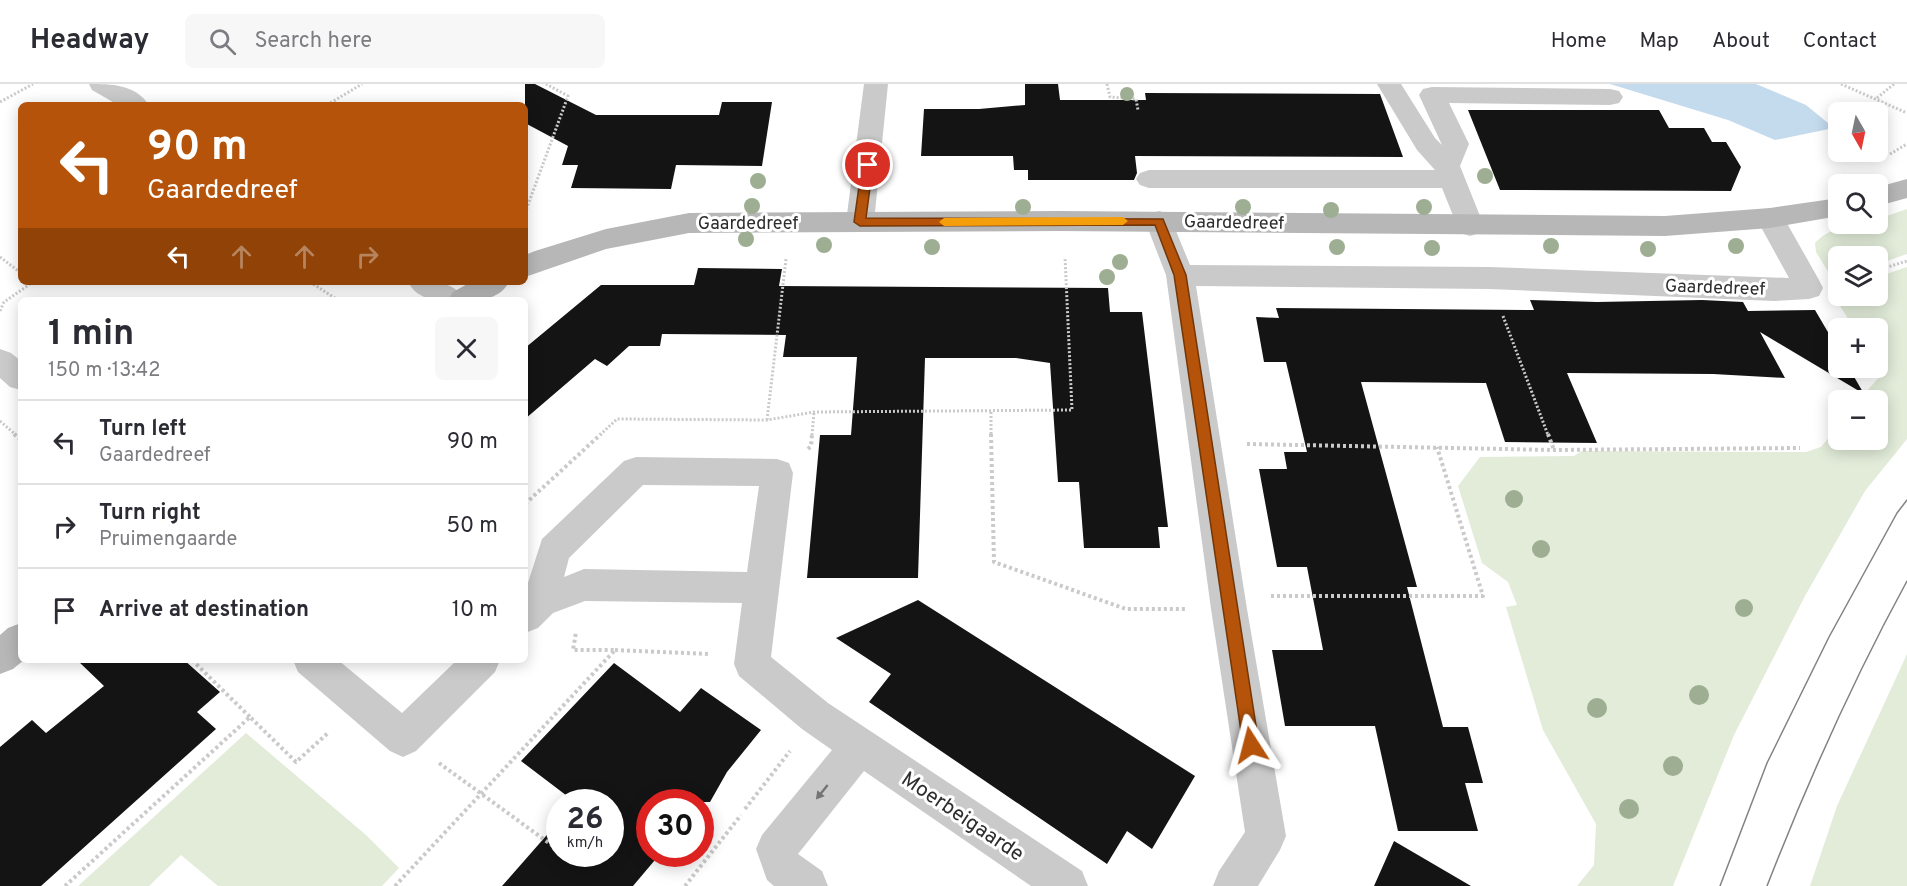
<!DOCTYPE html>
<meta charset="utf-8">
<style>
body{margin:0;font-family:Overpass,sans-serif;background:#f7f7f7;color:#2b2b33;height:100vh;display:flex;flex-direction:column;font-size:22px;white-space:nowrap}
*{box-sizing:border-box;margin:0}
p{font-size:20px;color:#7c7c81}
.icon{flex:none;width:33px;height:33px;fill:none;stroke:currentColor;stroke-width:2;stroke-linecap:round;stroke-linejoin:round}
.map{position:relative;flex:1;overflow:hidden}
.panel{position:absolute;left:18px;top:213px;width:510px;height:366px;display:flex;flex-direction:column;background:#fff;border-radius:9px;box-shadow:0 3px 15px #0003}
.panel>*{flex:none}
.top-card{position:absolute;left:18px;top:18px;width:510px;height:183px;border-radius:9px;box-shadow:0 3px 15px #0003;background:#b45309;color:#fff;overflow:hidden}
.needle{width:39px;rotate:171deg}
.fabs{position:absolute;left:1828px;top:18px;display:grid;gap:12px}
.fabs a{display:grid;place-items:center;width:60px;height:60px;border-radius:9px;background:#fff;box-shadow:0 3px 15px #0003;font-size:30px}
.speed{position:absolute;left:546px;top:705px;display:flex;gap:12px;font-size:30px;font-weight:700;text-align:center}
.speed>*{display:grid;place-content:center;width:78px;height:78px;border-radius:50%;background:#fff;box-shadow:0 3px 15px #0003;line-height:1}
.speed small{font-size:15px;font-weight:400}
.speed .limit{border:9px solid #d22;background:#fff;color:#111}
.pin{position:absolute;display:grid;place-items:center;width:51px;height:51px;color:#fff;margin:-26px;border:3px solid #fff;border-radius:50%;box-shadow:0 2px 6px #0007}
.me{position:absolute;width:66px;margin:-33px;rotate:351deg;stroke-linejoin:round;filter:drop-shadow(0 0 4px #0008)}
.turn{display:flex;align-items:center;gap:21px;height:126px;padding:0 30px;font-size:27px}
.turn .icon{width:78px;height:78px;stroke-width:2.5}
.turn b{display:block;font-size:42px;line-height:51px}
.lanes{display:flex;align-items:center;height:57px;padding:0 30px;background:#0003;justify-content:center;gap:30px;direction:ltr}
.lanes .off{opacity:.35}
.round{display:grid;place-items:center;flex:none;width:63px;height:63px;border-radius:9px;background:#f7f7f7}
.head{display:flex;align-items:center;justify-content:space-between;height:102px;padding:0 30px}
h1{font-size:36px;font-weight:700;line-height:45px}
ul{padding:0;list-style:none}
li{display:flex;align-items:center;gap:18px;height:84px;padding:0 30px;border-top:2px solid #e1e1e2}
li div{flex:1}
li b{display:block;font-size:22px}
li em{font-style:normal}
header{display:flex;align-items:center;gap:36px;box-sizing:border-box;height:84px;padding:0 30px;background:#fff;border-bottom:2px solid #e1e1e2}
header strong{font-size:28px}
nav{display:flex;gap:33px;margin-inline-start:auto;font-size:21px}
.search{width:420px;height:54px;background:#f7f7f7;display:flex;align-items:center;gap:15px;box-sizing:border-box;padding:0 21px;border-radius:9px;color:#7c7c81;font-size:22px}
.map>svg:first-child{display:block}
</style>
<header>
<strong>Headway</strong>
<div class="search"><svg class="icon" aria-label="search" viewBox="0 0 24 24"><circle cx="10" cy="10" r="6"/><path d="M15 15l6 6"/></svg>Search here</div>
<nav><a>Home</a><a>Map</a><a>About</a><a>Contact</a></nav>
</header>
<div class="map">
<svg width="1907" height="802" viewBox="0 0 1907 802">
<rect width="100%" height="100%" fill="#fff"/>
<path fill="#e2ecd9" d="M1907,125V170L1878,180V172H1839V192L1832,194L1816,168L1815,159C1832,141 1854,140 1878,140V135Z
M1907,183V355L1865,407L1805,512L1734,651L1673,802H1577L1594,781L1596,740L1543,646L1506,523L1517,521L1508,498L1482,479L1458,402L1480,373L1574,372L1582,367L1806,368L1821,363L1839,341V356H1878V316H1859L1880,292L1876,284H1878V244H1854L1831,208L1839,206V212H1878V193Z
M1907,570V802H1810L1837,722Z
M246,649L366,751L399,784L382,802H218L181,771L149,802H78Z"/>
<path fill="#c4daed" d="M1610,0H1756L1806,21L1834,44L1775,56L1728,36Z"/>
<path fill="#141414" d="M525,0H535L596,31H719L722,18H772L762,82L676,81L671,105L571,104L578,81H562L568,62L525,39Z
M1025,0H1058L1060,16H1146L1145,9L1380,10L1403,73L1135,72L1137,89L1134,96H1028V86H1014L1013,72H921L924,25H979L1025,21Z
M1468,26H1659L1669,44H1704L1712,58H1726L1741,83L1731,107L1500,106Z
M698,184L782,185L779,202L1108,204L1110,228H1142L1168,443H1158L1160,464H1084L1079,398H1058L1050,279L1016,274H925L918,494H807L820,351H851L857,273H783L786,251L662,250L660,262H629L607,282L595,275L525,335V264L601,201H694Z
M1530,216L1597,218L1702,216L1743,218L1748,227L1815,226L1839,267V284H1849L1864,310L1760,248L1785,294L1713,290L1567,289L1597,359L1505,358L1486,299L1361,298L1417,503H1407L1443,643H1468L1483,699H1465L1478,747H1398L1375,642H1285L1272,566H1323L1307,483H1277L1259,385H1287L1284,368H1307L1286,278H1264L1256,233L1279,234L1276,224L1534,226Z
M918,516L1195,692L1152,765L1127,747L1107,780L869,618L891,590L836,554Z
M77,576H184L220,608L197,628L216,645L41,802H0V663L32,636L46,649L104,602Z
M614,579L680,628L701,604L761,646L727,688L710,718H650V770H660L633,802H502L560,736V770H610V718H575L521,677Z
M1394,757L1471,802H1374Z"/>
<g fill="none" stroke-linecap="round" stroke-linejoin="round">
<path stroke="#cacaca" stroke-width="3" stroke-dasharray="2 2" stroke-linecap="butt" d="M1107,0L1110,13L1136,15L1138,26
M1841,0L1907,29
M1877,14L1894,0
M0,18L33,0
M327,21L362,0
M1890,70L1907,60
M525,129L568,12L546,0
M0,173L21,189
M1878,186L1907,177
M310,198L338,216
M0,227L4,218L33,198
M1503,232L1548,351
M991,328V351
M767,336L786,175
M0,337L16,351
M600,351L617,335L767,336L814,328L1072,326L1065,173
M812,351L814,328"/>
<path stroke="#cacaca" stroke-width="4" stroke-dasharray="3 3" stroke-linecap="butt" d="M14,350L21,356
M991,350L994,478L1126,525H1186
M1548,350L1554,366
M1247,360L1554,366L1800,364
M808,365L811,362L812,350
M525,420L601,350
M1271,512H1483L1437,363
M615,566L710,570
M192,576L250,633
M439,679L560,767
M745,725L790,667
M65,802L250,633L296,678L329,648
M395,802L615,566H573L576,548
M685,802L741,731"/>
<path fill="#cacaca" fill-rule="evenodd" d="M89,0C111,0 135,0 149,21H118L92,6Z
M864,0H888L874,138L870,145L860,148L850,145L846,138Z
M1377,0H1401L1435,54L1442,61L1419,11L1423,5L1432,3L1610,5L1619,7L1623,13L1619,19L1610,21L1449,19L1469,60L1460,82L1484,142L1480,149L1470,152L1460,149L1442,104H1149L1140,101L1136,95L1140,89L1149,86H1435L1417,66Z
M1770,124L1780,127L1819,196L1823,204L1819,212L1809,215L1774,217L1489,205L1196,202L1247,525L1286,752L1280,766L1258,802H1213L1219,787L1245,748L1211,525L1166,191L1145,137L1149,130L1159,127L1169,130L1190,181L1489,183L1789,194L1756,134L1760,127Z
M408,198C429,198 452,194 465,216C443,216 420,220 408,198Z
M0,265L11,269L21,277V306L10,303L0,294Z
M636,373L777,375L789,379L793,389L771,573L828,619L1082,787L1088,802H1031L864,687L798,770L822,787L828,802H774L767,796L756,765L762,751L832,666L802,645L739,592L734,580L742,519L585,517L553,529L538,544L525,549V508L542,455L624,377ZM643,401L759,402L747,488L584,485L564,493L569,474Z
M293,576H338L402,629L457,576H500L495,588L416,667L403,673L390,667L298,588Z"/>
<path fill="#b7b7b7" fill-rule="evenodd" d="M1907,95V114L1878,122V103Z
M1839,114V132L1770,144L1665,152L1059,147L689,149L606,165L525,193V171L535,167L606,145L689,129L1059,127L1665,132L1770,124Z
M471,198H509C497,220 471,216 448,216L453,208Z
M21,539V576H24L13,585L0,590V551L8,544Z"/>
<path stroke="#828282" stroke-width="1.5" d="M1720,802L1767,679L1829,553L1897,429L1907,416
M1767,802C1808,697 1853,596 1907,497"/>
</g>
<g fill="#9dae92">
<circle cx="1127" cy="10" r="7"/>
<circle cx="1485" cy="92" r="8"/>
<circle cx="758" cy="97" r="8"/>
<circle cx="752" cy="122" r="8"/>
<circle cx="1023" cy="123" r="8"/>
<circle cx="1243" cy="123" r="8"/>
<circle cx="1424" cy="123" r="8"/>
<circle cx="1331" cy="126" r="8"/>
<circle cx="746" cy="155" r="8"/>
<circle cx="824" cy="161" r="8"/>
<circle cx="1551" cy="162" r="8"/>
<circle cx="1736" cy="162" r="8"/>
<circle cx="932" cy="163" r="8"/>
<circle cx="1337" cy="163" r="8"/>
<circle cx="1432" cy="164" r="8"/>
<circle cx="1648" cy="165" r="8"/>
<circle cx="1120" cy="178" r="8"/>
<circle cx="1107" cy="193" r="8"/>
<circle cx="1514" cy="415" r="9"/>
<circle cx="1541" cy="465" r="9"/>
<circle cx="1744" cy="524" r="9"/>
<circle cx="1699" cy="611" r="10"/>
<circle cx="1597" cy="624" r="10"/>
<circle cx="1673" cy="682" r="10"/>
<circle cx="1629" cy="725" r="10"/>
</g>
<defs><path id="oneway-solid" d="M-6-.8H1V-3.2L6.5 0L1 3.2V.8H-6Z" transform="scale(1.5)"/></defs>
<use fill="#747474" href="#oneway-solid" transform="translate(822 708) rotate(129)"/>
<path fill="#b45309" stroke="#753606" stroke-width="1.5" d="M868,77L873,81L866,134L1163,135L1186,191L1259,661L1256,667L1251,669L1245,667L1243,661L1174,191L1155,141L860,142L854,138L862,81Z"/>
<path fill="#f59e0b" d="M1123,133L1128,137L1123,141L944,142L939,138L944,134Z"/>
<g text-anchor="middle" stroke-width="6" stroke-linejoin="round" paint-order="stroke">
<g font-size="18" fill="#2d2d2d" stroke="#fff">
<text transform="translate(1234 138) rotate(1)" y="6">Gaardedreef</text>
<text x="748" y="145">Gaardedreef</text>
<text transform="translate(1715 203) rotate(2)" y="6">Gaardedreef</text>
</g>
<g font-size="21" fill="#2d2d2d" stroke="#fff">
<text transform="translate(963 732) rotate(34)" y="7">Moerbeigaarde</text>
</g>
</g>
</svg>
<div class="fabs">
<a><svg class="needle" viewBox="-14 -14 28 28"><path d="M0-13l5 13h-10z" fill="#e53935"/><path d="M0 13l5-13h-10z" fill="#7c7c81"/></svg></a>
<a><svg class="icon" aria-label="search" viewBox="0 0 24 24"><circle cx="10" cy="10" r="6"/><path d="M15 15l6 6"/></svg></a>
<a><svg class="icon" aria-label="layers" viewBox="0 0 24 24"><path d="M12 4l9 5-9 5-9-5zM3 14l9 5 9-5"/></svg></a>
<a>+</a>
<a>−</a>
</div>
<div class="speed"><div>26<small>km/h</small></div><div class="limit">30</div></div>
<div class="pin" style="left:868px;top:81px;background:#d93025"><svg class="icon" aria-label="arrive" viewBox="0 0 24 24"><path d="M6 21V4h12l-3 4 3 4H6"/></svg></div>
<svg class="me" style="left:1251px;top:661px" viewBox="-20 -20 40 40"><path d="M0-17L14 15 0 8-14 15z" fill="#b45309" stroke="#fff" stroke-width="4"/></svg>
<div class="top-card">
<div class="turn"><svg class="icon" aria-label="left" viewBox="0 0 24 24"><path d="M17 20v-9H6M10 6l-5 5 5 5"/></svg><div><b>90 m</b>Gaardedreef</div></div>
<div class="lanes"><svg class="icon" aria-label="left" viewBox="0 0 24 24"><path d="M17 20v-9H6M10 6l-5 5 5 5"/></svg><svg class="icon off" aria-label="ahead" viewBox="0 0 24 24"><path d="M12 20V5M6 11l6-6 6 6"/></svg><svg class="icon off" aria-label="ahead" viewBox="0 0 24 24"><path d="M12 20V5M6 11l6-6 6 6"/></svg><svg class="icon off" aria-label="right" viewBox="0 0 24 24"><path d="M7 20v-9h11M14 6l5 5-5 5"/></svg></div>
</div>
<section class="panel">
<div class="head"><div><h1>1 min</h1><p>150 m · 13:42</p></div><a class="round"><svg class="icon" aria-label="close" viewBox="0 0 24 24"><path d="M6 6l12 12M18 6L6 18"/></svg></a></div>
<ul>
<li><svg class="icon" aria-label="left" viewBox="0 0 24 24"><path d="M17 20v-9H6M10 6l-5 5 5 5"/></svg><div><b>Turn left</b><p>Gaardedreef</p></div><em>90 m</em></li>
<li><svg class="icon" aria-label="right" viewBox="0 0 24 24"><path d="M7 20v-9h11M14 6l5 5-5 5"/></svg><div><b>Turn right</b><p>Pruimengaarde</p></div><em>50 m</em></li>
<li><svg class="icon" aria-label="arrive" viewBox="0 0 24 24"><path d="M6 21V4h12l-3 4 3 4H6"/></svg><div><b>Arrive at destination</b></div><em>10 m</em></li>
</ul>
</section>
</div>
